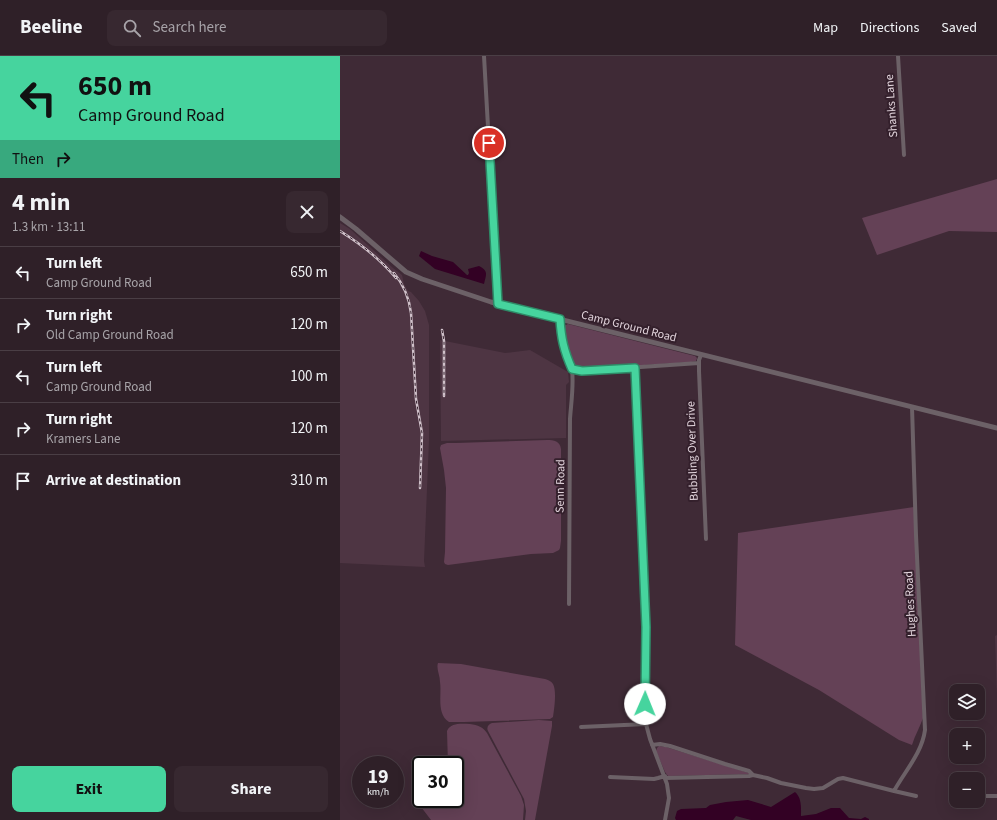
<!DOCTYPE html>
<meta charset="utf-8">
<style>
body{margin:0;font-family:"Source Sans 3",sans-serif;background:#372830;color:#f1f3f6;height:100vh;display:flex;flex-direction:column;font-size:15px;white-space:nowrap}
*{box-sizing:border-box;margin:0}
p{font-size:13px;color:#a7a3a8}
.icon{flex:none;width:22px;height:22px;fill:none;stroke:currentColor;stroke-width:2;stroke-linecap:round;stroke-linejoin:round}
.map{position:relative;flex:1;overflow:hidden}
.drawer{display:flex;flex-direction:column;background:#2f2028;width:340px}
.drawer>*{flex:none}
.top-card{background:#46d49e;color:#111;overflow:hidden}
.controls{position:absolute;left:609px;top:628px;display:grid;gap:8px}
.controls a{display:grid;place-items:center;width:36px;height:36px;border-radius:8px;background:#2f2028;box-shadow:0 4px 16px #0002,0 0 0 1px #4a3e45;font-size:20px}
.speed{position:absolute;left:12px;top:700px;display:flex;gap:8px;font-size:20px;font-weight:700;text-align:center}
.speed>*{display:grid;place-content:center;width:52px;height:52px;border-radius:50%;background:#2f2028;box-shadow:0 4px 16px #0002,0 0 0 1px #4a3e45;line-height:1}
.speed small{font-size:10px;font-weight:400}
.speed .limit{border:2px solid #111;border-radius:6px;background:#fff;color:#111}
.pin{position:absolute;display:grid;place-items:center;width:34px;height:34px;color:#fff;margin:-17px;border:2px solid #fff;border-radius:50%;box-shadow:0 1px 4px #0007}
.me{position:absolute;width:44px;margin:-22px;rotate:1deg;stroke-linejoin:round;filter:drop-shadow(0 0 3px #0008)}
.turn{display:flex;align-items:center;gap:14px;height:84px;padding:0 12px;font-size:18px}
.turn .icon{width:52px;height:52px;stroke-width:2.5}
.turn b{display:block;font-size:28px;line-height:34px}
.then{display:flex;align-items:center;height:38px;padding:0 12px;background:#0003;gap:8px;font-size:15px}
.round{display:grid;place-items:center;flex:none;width:42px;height:42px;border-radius:8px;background:#372830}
.overview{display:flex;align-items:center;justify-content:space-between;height:68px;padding:0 12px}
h1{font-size:24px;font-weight:700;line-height:30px}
.primary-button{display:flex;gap:8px;margin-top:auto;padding:8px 12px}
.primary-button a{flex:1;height:46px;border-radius:8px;background:#46d49e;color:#111;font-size:16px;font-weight:700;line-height:46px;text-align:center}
.primary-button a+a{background:#372830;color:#f1f3f6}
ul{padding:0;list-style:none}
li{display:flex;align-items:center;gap:12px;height:52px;padding:0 12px;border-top:1px solid #4a3e45}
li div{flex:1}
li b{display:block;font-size:15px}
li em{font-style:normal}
header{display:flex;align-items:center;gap:24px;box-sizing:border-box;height:56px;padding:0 20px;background:#2f2028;border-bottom:1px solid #4a3e45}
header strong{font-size:19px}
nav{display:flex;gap:22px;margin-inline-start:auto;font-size:14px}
.search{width:280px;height:36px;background:#372830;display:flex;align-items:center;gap:10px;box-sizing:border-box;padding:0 14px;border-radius:8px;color:#a7a3a8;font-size:15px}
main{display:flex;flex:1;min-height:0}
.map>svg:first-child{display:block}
</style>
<header>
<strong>Beeline</strong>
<div class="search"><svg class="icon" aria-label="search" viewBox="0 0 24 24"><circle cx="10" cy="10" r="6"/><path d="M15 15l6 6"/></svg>Search here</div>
<nav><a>Map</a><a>Directions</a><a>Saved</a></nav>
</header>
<main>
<section class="drawer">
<div class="top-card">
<div class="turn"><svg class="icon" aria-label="left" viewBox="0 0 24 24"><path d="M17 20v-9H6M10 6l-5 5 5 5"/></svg><div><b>650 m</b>Camp Ground Road</div></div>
<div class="then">Then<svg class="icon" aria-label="right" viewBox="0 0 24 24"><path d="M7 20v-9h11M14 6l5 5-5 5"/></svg></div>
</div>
<div class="overview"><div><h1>4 min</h1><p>1.3 km · 13:11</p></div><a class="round"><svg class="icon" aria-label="close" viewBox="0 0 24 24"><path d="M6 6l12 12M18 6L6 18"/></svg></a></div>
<ul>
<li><svg class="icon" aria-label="left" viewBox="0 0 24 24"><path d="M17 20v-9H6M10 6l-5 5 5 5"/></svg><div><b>Turn left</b><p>Camp Ground Road</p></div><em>650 m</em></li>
<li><svg class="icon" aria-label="right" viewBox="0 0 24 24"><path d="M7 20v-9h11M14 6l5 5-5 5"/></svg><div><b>Turn right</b><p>Old Camp Ground Road</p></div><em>120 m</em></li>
<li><svg class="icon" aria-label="left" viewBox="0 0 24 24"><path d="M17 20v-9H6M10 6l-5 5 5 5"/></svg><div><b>Turn left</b><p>Camp Ground Road</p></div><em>100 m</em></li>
<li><svg class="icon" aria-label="right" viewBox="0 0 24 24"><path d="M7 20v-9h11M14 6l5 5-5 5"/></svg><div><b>Turn right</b><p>Kramers Lane</p></div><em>120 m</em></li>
<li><svg class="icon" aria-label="arrive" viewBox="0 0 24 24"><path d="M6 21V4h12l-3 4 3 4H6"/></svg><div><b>Arrive at destination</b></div><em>310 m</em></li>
</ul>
<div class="primary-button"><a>Exit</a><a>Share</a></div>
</section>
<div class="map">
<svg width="657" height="764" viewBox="0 0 657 764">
<rect width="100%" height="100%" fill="#3f2a36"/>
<path fill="#4e3543" d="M0,167L10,173L53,212L62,219L64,228L68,235L71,236L79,245L85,255L89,269V385L84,505L85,511L0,507Z
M100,284L165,297L190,294L228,316L229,326L226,329V382L101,385Z
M657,579V639L655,580Z"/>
<path fill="#644156" d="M657,123V176L609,175L537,199L522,162Z
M228,268L355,300L357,302L356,305L351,306L243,313C239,312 236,311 234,309C229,304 220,278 223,272C224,269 226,269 228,268Z
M207,384C214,384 220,385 221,393V429L219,438L221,453V485L220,492L219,494L213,497L191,498L108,509L105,508L104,506L105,496L106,432L104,414L100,392L101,389L107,387H116Z
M574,451L583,662C580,671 575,679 572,689L559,684L479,634L395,589L398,477Z
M98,607L121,608L205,623C208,624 211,625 213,628C217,635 214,654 213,661L210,663L124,666H109C96,658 102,638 100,626C100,619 96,613 98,607Z
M199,664L212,665V670L195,764H185L186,755L184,743L148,675C146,671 149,668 152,667Z
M130,668C138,669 143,671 147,677L181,740L184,749L183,764H91L78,747L89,743H115V709H108L107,675C111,666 122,668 130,668Z
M319,690L326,691L409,717V718L328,720L325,716L316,695L317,692Z"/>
<path fill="#330124" d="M81,195L92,200L113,206L127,219H128L129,217L128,213L139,210C149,215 146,219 144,228L95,213L79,200Z
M455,736C462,742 461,752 461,760L476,758L491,752H500L509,762L521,763L525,761L529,763V764H411L396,760L393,764H336L335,762L337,755L341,753L366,752L370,749L386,746L408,744L431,751Z"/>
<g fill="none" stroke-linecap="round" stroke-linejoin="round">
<path stroke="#6c6167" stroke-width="4" d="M144,0L158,248
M558,0L564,99
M220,263C220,276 222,288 226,300C228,304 231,309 232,314C234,329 231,348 230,363L229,548
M361,299L359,304V315L366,483
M295,311L306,571L305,658L306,668L310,683L327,728L329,742L325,764
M232,313L242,315L359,307
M241,671L306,668
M312,689L320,688L330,690L385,708L409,715L413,719
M270,721L314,723L318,722L325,720
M325,722L409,720L413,719L427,722L441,727L466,732L474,733L483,732L498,723L503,722L554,735L576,740
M554,735C565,715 582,697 585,674L576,479L572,351
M638,738L643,740H657"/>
<path stroke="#6c6167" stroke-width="5" d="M0,161L16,173L66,216L82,223L151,246L657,372"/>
<defs>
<path id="rail" d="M0,175C21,188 40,203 56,222
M54,217C64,229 69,241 71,257L76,343L82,377L80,432
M102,274L104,285V340"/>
</defs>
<use href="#rail" stroke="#d0c1ca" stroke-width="2.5"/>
<use href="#rail" stroke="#34202c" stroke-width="1" stroke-dasharray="3" stroke-linecap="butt"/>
</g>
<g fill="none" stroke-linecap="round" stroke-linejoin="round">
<defs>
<path id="route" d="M149,87L158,248L220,263C221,282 224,295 232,313L242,315L295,312L306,571L305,648"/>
</defs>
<use href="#route" stroke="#2e8a67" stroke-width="10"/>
<use href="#route" stroke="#46d49e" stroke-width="7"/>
</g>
<g text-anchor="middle" stroke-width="4" stroke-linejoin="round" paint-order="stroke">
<g font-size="12" fill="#e1d3db" stroke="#34202c">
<text transform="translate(551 50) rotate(-94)" y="4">Shanks Lane</text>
<text transform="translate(289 270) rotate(14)" y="4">Camp Ground Road</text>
<text transform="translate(352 395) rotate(-92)" y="4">Bubbling Over Drive</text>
<text transform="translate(220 430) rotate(-89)" y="4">Senn Road</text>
<text transform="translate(570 548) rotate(-93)" y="4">Hughes Road</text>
</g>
</g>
</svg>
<div class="controls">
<a><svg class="icon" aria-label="layers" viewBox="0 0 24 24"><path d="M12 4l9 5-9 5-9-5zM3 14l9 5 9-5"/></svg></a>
<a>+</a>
<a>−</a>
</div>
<div class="speed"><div>19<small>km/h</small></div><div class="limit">30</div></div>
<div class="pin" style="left:149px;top:87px;background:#d93025"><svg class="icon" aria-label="arrive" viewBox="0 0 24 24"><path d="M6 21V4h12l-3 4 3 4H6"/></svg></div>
<svg class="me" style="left:305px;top:648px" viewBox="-20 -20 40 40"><circle r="19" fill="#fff"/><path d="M0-13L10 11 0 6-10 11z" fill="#46d49e"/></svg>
</div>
</main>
